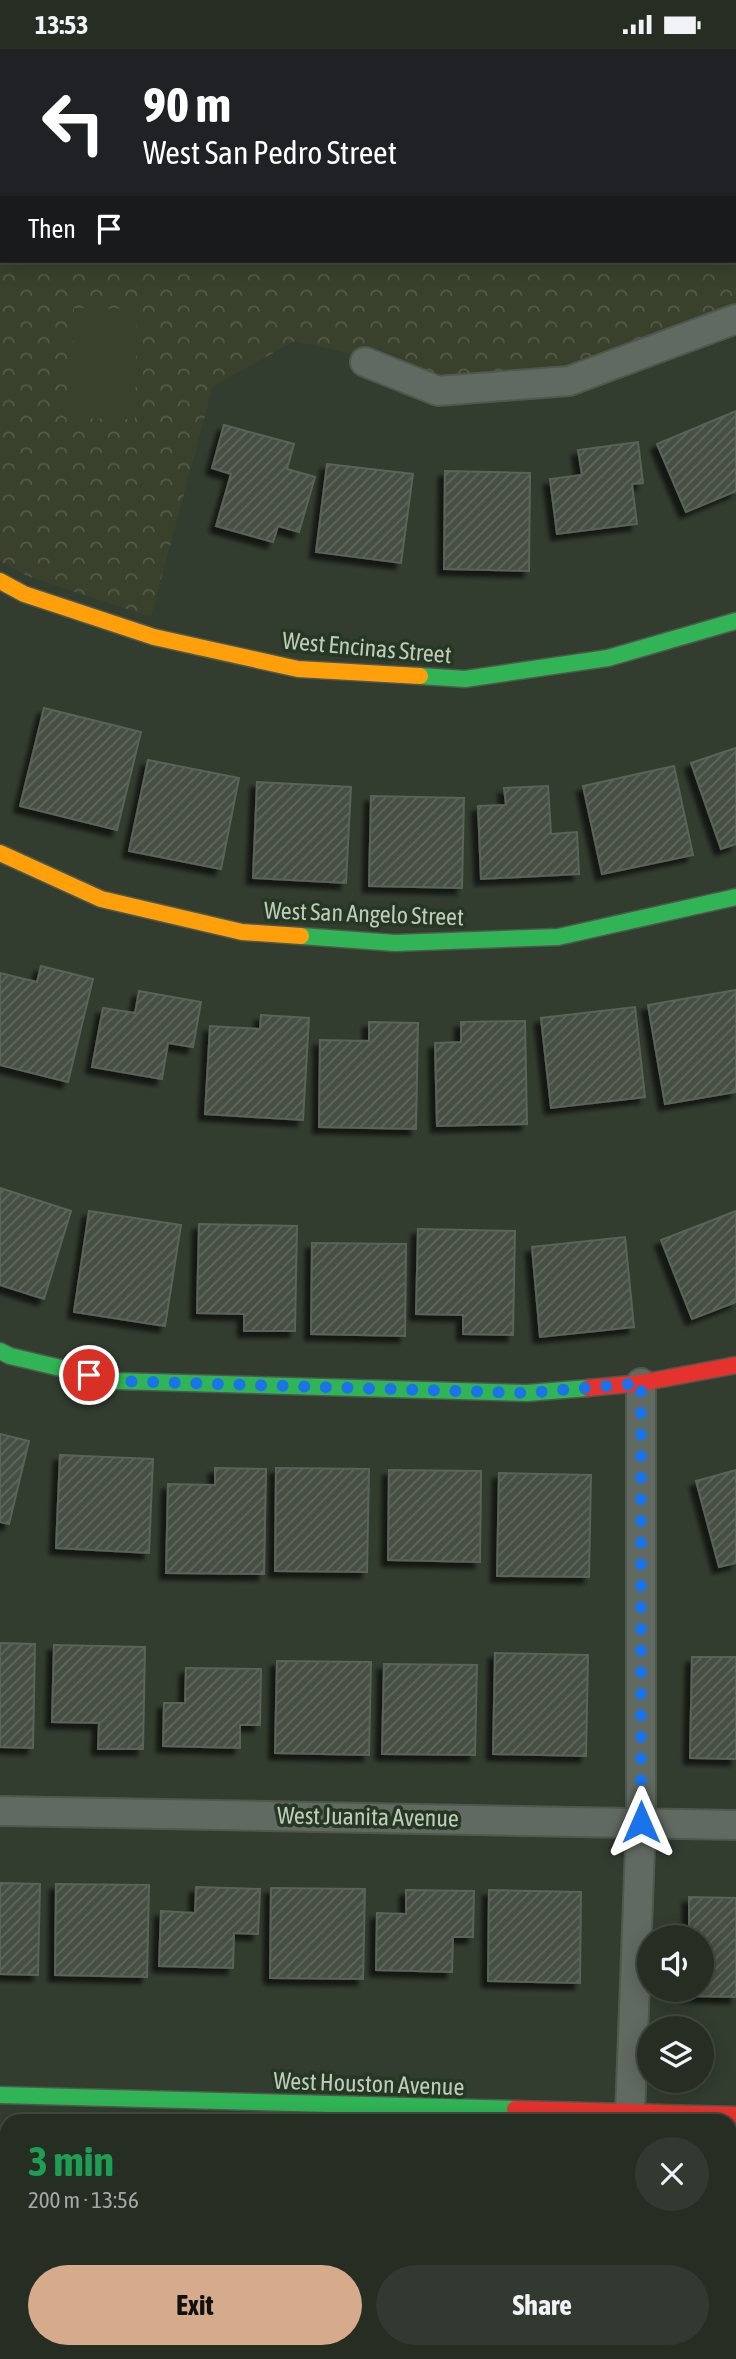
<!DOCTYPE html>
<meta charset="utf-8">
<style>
body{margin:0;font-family:"Asap Condensed",sans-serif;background:#323930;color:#f1f3f6;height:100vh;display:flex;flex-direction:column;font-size:26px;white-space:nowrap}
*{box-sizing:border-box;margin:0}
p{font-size:23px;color:#a4a8a6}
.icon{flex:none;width:38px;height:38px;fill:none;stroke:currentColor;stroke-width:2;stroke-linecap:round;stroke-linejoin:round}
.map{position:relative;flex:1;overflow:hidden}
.side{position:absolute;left:0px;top:2065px;width:737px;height:245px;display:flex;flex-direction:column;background:#262d23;border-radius:21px 21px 0 0;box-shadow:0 4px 18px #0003,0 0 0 2px #424941}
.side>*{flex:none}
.hud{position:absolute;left:0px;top:0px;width:737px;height:214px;box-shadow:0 4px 18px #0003,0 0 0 2px #424941;background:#202124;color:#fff;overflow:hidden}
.controls{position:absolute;left:637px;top:1876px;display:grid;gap:14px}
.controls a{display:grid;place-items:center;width:77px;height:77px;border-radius:50%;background:#262d23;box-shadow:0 4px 18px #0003,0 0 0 2px #424941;font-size:35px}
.pin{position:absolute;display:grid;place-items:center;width:60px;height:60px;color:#fff;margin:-30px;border:4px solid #fff;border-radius:50%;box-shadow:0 2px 7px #0007}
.me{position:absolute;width:77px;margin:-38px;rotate:0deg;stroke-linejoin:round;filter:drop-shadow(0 0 5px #0008)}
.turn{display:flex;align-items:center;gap:24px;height:147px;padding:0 28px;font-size:32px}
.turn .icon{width:91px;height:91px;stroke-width:2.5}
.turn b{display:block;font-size:49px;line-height:60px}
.then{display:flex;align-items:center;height:66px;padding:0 28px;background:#0003;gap:14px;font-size:26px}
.round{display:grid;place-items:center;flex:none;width:74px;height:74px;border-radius:37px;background:#323930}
.head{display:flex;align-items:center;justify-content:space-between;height:119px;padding:0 28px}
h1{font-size:42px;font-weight:700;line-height:52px;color:#1e9e55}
.button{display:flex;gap:14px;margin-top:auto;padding:14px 28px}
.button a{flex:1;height:80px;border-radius:42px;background:#d6ab8b;color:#111;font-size:28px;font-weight:700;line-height:80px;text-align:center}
.button a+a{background:#323930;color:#f1f3f6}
.status{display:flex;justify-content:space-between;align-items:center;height:49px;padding:0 35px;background:#262d23;direction:ltr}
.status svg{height:19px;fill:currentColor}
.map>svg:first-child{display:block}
</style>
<div class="status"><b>13:53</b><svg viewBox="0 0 49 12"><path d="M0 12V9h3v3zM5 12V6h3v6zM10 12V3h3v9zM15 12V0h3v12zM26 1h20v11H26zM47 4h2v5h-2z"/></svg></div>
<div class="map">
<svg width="736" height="2310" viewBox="0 0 736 2310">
<defs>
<pattern id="forest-crowns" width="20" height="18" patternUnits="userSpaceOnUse" patternTransform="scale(1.75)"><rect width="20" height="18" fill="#39412c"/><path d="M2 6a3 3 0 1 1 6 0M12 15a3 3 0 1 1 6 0" fill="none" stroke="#545b49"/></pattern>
<pattern id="building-hatch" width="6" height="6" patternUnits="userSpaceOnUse" patternTransform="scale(1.75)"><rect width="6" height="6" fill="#465044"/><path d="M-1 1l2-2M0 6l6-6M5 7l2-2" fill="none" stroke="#5f685d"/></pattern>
<filter id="shadow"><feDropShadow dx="-6" dy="6" stdDeviation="2" flood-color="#0009"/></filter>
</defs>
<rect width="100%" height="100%" fill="#323c2f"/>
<path fill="url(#forest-crowns)" d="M724,0H736V256L550,324L425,334L356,306L295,292L213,337L151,568L27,527L0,512V155H2V212H735V2H724Z"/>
<path fill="#39412c" d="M74,259L137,260L135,370L72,369Z"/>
<path fill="url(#building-hatch)" stroke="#5a6358" stroke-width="2" filter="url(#shadow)" d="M1,11H2V101H0Z
M736,362V442L686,463L657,395Z
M224,376L294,395L287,420L315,428L299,483L278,477L273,493L216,477L231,425L212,419Z
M638,393L643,434L632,435L637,475L557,485L550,430L582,426L578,401Z
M327,415L413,425L401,514L316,503Z
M445,422L530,424L529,522L444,520Z
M44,659L141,683L117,781L20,757Z
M736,699V795L721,800L691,714Z
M148,711L239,729L221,820L129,802Z
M674,717L693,806L602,825L583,737Z
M257,733L351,738L346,834L253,829Z
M548,737L551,785L577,783L579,825L481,830L478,757L506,756L504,739Z
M371,747L464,749L462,839L369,837Z
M41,917L93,930L68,1033L0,1016V924L37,933Z
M736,941V1043L665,1055L648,956Z
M139,942L201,953L193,998L168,994L162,1030L92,1018L103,959L135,964Z
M635,958L645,1048L551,1059L541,969Z
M261,966L309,969L303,1071L205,1065L210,977L260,980Z
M525,972L527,1075L437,1077L435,994L461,993V973Z
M369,973L418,974L416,1080L319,1078L320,991L369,992Z
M0,1139L71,1162L44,1250L0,1236Z
M89,1162L181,1176L165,1277L74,1263Z
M736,1162V1253L692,1270L661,1191Z
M199,1175L297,1177L295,1282H244V1265L197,1264Z
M418,1180L515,1182L513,1286L463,1285V1266L416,1265Z
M625,1188L634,1278L540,1288L532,1198Z
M312,1194L406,1195L405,1287L311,1285Z
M0,1385L29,1392L9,1475L0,1473Z
M60,1406L153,1410L149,1504L56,1499Z
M215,1419L266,1420L264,1525L166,1524L168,1435L215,1436Z
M276,1419L369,1420L367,1523L275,1522Z
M389,1421L481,1422L480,1513L388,1511Z
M736,1421V1514L719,1518L696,1432Z
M499,1424L591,1426L589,1528L497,1527Z
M0,1594L35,1595L33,1699L0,1698Z
M54,1596L145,1598L143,1700H98L99,1674L52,1673Z
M495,1604L588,1606L586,1707L493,1705Z
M692,1608H736V1710L690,1709Z
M277,1612L371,1613L369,1706L275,1704Z
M384,1615L477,1616L475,1706L382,1705Z
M186,1619L261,1620L260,1676H240V1699L163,1697L164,1654H185Z
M0,1834L40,1835L38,1926L0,1925Z
M56,1835L149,1836L147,1928L55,1926Z
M196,1838L260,1840L258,1885L234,1884L233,1919L159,1917L161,1862L195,1864Z
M271,1839L365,1840L363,1930L270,1929Z
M406,1841L474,1842L473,1888H453L452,1923L376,1921L377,1864L406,1865Z
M489,1841L581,1843L580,1934L488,1932Z
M689,1848L736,1849V1948L688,1947V1941H702V1888H689Z
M0,2277L7,2283V2303H22L15,2310H0Z
M380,2303H482L480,2310H378Z
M498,2303H603L600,2310H495Z
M619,2303H659L680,2310H617Z"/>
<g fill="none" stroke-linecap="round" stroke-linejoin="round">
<defs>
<path id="street" d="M365,313L438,342L569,332L736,270
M0,1762L736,1776
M630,2065L641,1773V1334"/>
<path id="fast" d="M420,627L465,630L608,609L736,572
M301,887L395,894L558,888L736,848
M0,1302L10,1307L116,1332L527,1344L588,1339
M0,2046L515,2060"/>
<path id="slow" d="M0,532L24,545L154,588L298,620L420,627
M0,804L101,850L242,883L301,887"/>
<path id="jam" d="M588,1339L641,1334L736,1316
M515,2060L736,2066"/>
</defs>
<use href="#street" stroke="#4f584d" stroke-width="32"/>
<use href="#fast" stroke="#4f584d" stroke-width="19"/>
<use href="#slow" stroke="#4f584d" stroke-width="19"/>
<use href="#jam" stroke="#4f584d" stroke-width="19"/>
<use href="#street" stroke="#616a60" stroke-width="28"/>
<use href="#fast" stroke="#30b455" stroke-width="16"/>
<use href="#slow" stroke="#ff9f0a" stroke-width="16"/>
<use href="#jam" stroke="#e5322d" stroke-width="16"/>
</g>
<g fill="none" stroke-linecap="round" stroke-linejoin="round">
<path stroke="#1a73e8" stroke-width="12" stroke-dasharray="0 21.6" d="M89,1326L116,1332L527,1344L641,1334V1773"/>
</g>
<g text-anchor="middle" stroke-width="7" stroke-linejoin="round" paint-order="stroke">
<g font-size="24" fill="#bdcbbb" stroke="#263723">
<text transform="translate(367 599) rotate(5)" y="8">West Encinas Street</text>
<text transform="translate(364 865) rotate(2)" y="8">West San Angelo Street</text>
<text transform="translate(368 1768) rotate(1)" y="8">West Juanita Avenue</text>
<text transform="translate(369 2035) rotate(2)" y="8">West Houston Avenue</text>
</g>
</g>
</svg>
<div class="controls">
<a><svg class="icon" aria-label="sound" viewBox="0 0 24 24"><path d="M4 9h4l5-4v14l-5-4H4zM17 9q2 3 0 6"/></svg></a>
<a><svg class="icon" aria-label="layers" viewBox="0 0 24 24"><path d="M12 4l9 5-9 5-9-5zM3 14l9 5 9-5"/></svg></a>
</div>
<div class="pin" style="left:89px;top:1326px;background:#d93025"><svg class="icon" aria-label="arrive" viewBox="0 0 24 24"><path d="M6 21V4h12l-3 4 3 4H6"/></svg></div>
<svg class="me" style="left:641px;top:1773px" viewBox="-20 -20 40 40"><path d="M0-17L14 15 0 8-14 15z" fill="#1a73e8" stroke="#fff" stroke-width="4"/></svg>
<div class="hud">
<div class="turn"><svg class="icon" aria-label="left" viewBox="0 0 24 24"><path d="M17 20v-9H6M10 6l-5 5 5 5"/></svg><div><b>90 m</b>West San Pedro Street</div></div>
<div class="then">Then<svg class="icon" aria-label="arrive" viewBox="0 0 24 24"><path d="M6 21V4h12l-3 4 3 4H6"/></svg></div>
</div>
<section class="side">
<div class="head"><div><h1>3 min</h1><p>200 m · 13:56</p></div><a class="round"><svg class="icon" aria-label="close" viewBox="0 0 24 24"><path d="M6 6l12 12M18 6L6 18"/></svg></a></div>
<div class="button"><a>Exit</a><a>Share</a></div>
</section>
</div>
